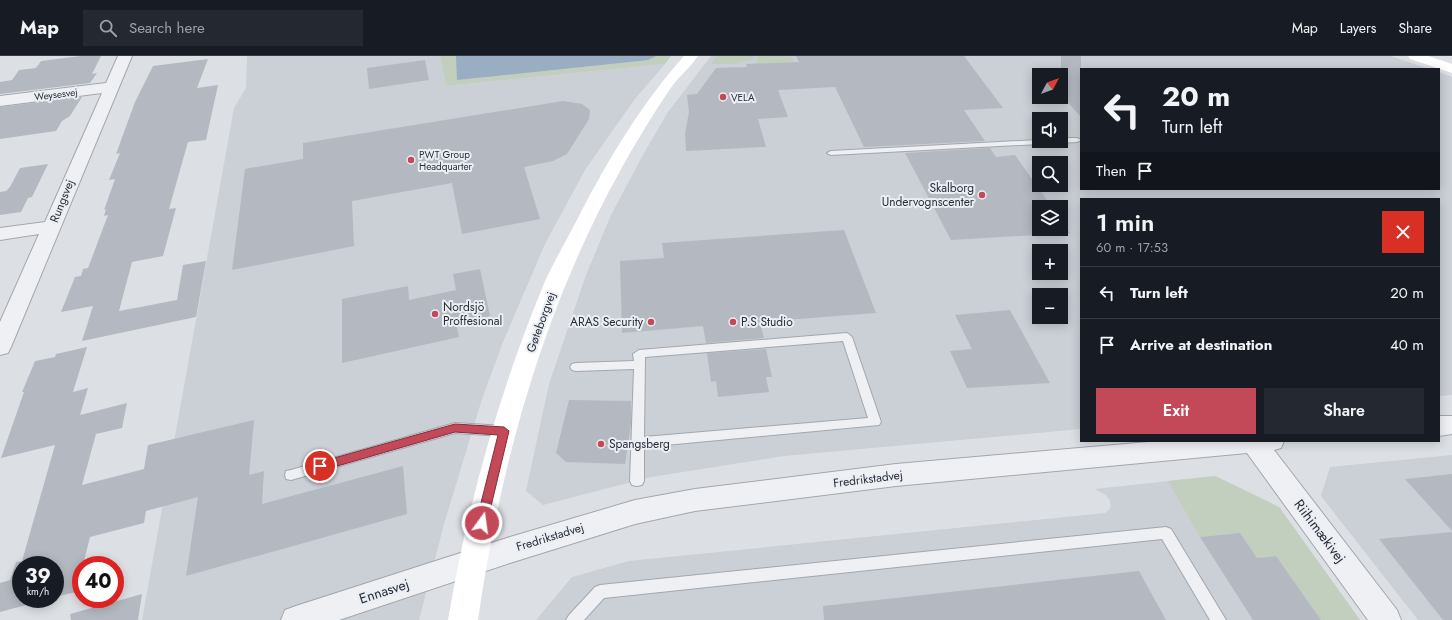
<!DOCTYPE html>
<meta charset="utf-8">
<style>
body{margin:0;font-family:Jost,sans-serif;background:#242831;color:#f1f3f6;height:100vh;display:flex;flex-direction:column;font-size:15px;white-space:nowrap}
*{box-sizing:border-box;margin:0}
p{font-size:13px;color:#9ea1a6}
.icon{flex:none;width:22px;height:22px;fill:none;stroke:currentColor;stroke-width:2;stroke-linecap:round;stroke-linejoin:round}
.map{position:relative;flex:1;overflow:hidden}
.sheet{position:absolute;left:1080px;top:142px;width:360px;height:244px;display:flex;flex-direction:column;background:#171b24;border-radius:0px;box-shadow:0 2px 10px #0003}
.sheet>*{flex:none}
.banner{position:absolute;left:1080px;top:12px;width:360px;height:122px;border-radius:0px;box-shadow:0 2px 10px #0003;background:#171b24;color:#f1f3f6;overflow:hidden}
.needle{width:26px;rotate:49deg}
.controls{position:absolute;left:1032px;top:12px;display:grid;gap:8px}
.controls a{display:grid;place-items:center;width:36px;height:36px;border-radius:0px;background:#171b24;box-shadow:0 2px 10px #0003;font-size:20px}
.speed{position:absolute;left:12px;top:500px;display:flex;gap:8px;font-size:20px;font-weight:700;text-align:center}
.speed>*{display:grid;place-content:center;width:52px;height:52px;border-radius:50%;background:#171b24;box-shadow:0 2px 10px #0003;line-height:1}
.speed small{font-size:10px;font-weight:400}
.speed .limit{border:6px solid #d22;background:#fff;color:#111}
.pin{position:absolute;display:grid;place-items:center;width:34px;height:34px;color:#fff;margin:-17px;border:2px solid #fff;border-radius:50%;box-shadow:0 1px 4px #0007}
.me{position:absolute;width:44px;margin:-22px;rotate:14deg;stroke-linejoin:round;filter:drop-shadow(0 0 3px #0008)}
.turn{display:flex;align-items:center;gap:14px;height:84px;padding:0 16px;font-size:18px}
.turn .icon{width:52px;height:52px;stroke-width:2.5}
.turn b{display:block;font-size:28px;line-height:34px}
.then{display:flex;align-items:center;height:38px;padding:0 16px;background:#0003;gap:8px;font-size:15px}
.round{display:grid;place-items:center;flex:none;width:42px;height:42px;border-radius:0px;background:#242831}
.headline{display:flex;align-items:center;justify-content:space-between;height:68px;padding:0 16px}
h1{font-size:24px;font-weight:600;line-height:30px}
.action{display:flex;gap:8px;margin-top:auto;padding:8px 16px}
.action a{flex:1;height:46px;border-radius:0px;background:#c34959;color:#fff;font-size:16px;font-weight:600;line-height:46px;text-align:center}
.action a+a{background:#242831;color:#f1f3f6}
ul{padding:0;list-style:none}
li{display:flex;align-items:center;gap:12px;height:52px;padding:0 16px;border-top:1px solid #363941}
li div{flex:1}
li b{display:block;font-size:15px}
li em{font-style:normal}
header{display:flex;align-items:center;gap:24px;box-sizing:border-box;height:56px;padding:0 20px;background:#171b24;border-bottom:1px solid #363941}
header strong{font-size:19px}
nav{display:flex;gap:22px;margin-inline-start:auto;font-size:14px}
.search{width:280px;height:36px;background:#242831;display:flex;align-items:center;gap:10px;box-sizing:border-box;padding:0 14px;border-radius:0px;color:#9ea1a6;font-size:15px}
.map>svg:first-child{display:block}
</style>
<header>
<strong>Map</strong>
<div class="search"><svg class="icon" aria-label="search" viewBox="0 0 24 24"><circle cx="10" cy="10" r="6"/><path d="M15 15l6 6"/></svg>Search here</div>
<nav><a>Map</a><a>Layers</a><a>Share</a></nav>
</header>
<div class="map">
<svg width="1452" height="564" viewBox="0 0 1452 564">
<rect width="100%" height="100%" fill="#dce0e5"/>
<path fill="#cbcfd6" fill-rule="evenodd" d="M247,0H440L446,30L665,8L634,44L585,114L545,188L503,286L482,343L444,468L419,564H142L234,52L246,32Z
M711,0H1391L1429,13H1081V133H1439V16L1452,21V339L1439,340V143H1081V373L784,400L651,421L543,449L526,435L549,328L586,219L611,159L644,97L668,56ZM1039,19H1061V41H1039ZM1039,63H1061V85H1039ZM1039,107H1061V129H1039ZM1039,151H1061V173H1039ZM1039,195H1061V217H1039ZM1039,239H1061V261H1039Z
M1452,399V564H1418L1321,440L1330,411Z
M1215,420L1279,451L1360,564H536L572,521L629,505L1105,457L1109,454L1111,450L1110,445L1106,439L1095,433Z"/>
<path fill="#c2cebe" d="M440,0H671L665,8L446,30Z
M717,0H754L751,4L741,5L736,8H711Z
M758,0H791L794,6L758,8L757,5Z
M1215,420L1279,451L1360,564H1321L1276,500L1257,502L1240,477L1200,481L1168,425Z"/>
<path fill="#99adc3" d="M456,0H656L648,4L457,24Z"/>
<path fill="#b4b9c1" d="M81,0H101L92,18L97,17L90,27L0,38V26L12,24L19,14L36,12L41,5Z
M796,0H964L1003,52L964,54L985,85L864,91L835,31L778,34L788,61L758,63L766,91L686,95L685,78L689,56L687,39L697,38L716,12L747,11L746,8L799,6Z
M1061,0H1081V61L1061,39Z
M208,3L197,32L218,29L206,84L188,86L169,153L176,152L163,200L132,206L119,255L177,244L183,209L206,205L196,261L82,285L93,250L61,256L75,221L81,220L83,213L88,212L108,159L104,160L106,153L104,154L115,123L109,124L120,97L116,98L135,46L153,10Z
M425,4L429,24L369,33L367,12Z
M82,41L70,60L62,65L56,75L0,83V51Z
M563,45L582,48L590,54L589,63L567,98L553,105L524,111L540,163L462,178L452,127L352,145L354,190L232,214L245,113L303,103V87Z
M990,92L996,101L1015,99L1052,151H1039V173H1061V164L1070,177L951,184L905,97Z
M48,108L32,141L28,142L21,156L0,159V136L6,135L10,131L20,112Z
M844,174L876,257L760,266L764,282L706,287L703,270L622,277L620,205L664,202L662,187Z
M480,213L490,260L456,267L459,281L342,307V243L408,230L409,244L456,234L453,218Z
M1010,254L1050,327L967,332L950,295L972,293L955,259Z
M87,291L73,336L88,332L80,359L127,347L122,372L96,378L82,429L144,413L148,389L254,364L249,419L264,415L262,448L403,410L407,458L186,520L198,441L146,455L144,467L90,481L83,509H81L76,536L55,541V509H21V543H49L0,556V527L10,524L16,506L22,505L55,389L1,402L24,336H22L35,305L55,301L56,298Z
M766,293L772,321H766L769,336L718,341L716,325L711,326L707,297Z
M569,344L631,345V368L625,408L566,406L556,397Z
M1452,418V475L1405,423Z
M1452,476V564H1443L1379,483Z
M1240,477L1257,502L1276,500L1321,564H1253L1200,481Z
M1139,515L1166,564H824L823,550Z
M142,538L138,564H71L70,558Z"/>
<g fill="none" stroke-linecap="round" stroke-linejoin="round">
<defs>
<path id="lane" d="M1061,82H1077L1081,84L1077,86L831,99L827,97L831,95L1039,84V85H1061Z
M847,277L852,281L881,366L879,369L644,391V425L642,429L637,430L632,429L630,425L634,313L576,315L572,314L570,311L572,308L576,307L634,305L633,298L639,294ZM843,285L868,362L644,381L645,301Z
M455,367L504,370L508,372L510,375L508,378L504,380L455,377L291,424L286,423L285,419L286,415L291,414Z
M1166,471L1171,473L1226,564H1210L1162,483L604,542L584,564H566L569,559L595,531L600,529Z"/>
<path id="street" d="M118,0H132L11,291L8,297L0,299V266L39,178L0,184V172L45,166L102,37L0,50V40L106,27Z
M1439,360H1452V378L1439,380Z
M1160,385H1284L1281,392L1274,394L1397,554L1401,564H1368L1247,397L896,430L695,455L635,468L510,507L339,564H281L285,554L296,550L510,481L635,444L695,433L896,408Z"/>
</defs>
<use href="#lane" stroke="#a2a7ae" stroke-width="2"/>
<use href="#street" stroke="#a2a7ae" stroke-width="2"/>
<use href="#lane" fill="#eff0f4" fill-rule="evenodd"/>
<use href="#street" fill="#eff0f4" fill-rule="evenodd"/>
<path fill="#fff" fill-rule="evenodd" d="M684,0H698C690,12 678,21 670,33C652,60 634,89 619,117C543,254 500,410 478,564H448C467,450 499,337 543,230C554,205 568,182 580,158C609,102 642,47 684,0Z
M1408,0H1428L1452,8V17L1410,3Z"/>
</g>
<path fill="#c34959" stroke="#7f2f3a" d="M455,368L504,371L509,375L487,467L486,470L482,472L478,470L476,467L498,379L455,376L320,415L315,410L320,406Z"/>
<g fill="#c34959" stroke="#ebeef3" stroke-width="1.5">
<circle cx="723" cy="41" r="4"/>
<circle cx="411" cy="104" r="4"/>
<circle cx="982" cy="139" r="4"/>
<circle cx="435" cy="258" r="4"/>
<circle cx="651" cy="266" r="4"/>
<circle cx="733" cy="266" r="4"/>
<circle cx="601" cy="388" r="4"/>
</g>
<g text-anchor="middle" stroke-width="4" stroke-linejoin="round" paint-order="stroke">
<g font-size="10" fill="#272e3a" stroke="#ebeef3">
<text transform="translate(56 38) rotate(-7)" y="4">Weysesvej</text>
</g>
<g font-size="10" fill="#272e3a" stroke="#ebeef3" text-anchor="start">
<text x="731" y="45">VELA</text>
<text x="419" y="102">PWT Group<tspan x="419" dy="12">Headquarter</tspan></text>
</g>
<g font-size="12" fill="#272e3a" stroke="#ebeef3" text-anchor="start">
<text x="974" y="136" text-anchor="end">Skalborg<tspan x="974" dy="14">Undervognscenter</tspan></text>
<text x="443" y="255">Nordsjö<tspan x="443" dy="14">Proffesional</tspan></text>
<text x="643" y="270" text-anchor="end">ARAS Security</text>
<text x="741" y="270">P.S Studio</text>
<text x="609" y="392">Spangsberg</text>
</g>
<g font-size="12" fill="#272e3a" stroke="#ebeef3">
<text transform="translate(62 145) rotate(-68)" y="4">Rungsvej</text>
<text transform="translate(541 266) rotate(-70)" y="4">Gøteborgvej</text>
<text transform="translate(868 423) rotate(-7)" y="4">Fredrikstadvej</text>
<text transform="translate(550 481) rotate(-17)" y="4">Fredrikstadvej</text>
</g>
<g font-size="14" fill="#272e3a" stroke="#ebeef3">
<text transform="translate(1320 475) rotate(53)" y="5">Riihimækivej</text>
<text transform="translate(384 535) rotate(-18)" y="5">Ennasvej</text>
</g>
</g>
</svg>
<div class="controls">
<a><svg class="needle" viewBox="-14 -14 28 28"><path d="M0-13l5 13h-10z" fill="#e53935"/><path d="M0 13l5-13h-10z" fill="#9ea1a6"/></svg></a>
<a><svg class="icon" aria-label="sound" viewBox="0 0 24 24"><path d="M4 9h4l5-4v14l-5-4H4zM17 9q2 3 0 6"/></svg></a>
<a><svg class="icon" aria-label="search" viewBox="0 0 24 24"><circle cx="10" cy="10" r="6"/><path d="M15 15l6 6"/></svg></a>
<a><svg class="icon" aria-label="layers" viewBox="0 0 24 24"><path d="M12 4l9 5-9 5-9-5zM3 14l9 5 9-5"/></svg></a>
<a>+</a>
<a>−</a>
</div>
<div class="speed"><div>39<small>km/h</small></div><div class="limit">40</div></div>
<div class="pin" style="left:320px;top:410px;background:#d93025"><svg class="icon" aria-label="arrive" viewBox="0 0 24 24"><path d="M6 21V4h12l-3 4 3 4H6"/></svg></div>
<svg class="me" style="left:482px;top:467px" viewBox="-20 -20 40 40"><circle r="17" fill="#c34959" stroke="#fff" stroke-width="3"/><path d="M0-11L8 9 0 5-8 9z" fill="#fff"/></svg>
<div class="banner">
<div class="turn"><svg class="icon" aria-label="left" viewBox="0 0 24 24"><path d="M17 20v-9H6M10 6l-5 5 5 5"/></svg><div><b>20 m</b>Turn left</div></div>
<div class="then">Then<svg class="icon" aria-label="arrive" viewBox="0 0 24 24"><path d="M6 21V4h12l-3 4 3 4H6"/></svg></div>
</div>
<section class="sheet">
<div class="headline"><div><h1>1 min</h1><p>60 m · 17:53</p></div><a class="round" style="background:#d93025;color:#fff"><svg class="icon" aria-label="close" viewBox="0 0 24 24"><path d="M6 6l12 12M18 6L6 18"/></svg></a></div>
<ul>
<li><svg class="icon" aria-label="left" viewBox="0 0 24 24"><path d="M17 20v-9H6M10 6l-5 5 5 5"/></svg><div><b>Turn left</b></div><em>20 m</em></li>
<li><svg class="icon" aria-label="arrive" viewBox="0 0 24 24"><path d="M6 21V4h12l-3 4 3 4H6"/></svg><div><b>Arrive at destination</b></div><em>40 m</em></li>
</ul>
<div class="action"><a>Exit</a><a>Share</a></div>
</section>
</div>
